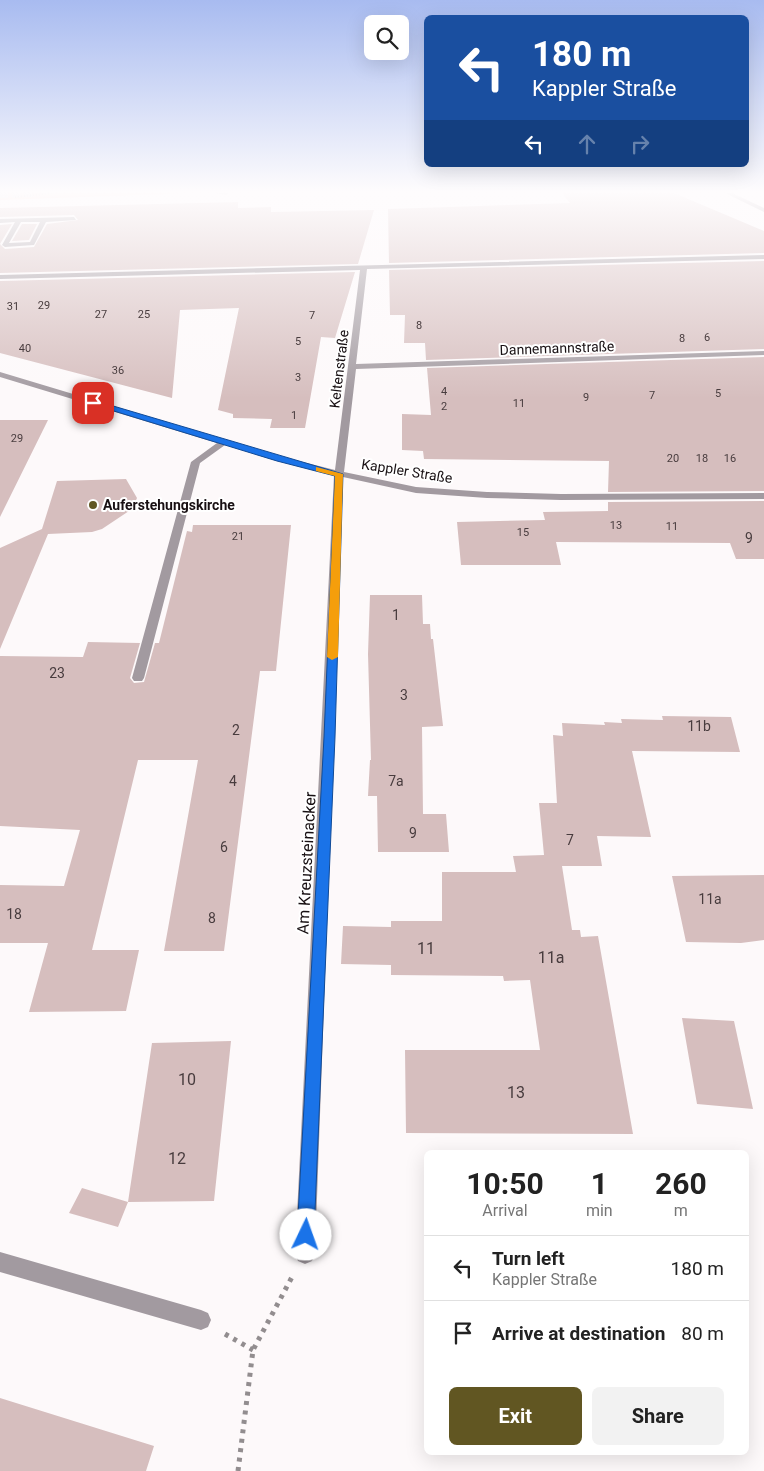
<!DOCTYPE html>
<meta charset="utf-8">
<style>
body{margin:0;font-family:Roboto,sans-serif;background:#f2f2f2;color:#222;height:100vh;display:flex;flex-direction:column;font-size:19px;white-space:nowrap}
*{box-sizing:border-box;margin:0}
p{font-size:16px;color:#767676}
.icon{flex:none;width:28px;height:28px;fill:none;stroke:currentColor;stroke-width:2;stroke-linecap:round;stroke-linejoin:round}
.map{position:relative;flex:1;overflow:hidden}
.drawer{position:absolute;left:424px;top:1150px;width:325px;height:305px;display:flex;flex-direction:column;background:#fff;border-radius:8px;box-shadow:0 5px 20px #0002}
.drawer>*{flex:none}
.top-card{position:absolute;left:424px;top:15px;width:325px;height:152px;border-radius:8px;box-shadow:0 5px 20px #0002;background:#1a4fa0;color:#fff;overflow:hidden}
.buttons{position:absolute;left:364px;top:15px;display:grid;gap:10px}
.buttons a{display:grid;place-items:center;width:45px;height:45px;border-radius:8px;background:#fff;box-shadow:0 5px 20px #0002;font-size:25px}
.pin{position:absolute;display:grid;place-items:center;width:42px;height:42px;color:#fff;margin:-21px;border-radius:10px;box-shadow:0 2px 8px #0006}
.me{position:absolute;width:55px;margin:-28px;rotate:3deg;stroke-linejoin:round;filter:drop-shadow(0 0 4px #0008)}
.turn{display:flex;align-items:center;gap:18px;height:105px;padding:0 25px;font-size:22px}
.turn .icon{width:65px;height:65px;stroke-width:2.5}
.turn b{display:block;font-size:35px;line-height:42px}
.lanes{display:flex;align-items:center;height:48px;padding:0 25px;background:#0003;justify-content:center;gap:25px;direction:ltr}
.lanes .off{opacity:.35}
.eta{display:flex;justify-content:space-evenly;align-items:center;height:85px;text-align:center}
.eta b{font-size:30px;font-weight:700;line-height:35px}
.action{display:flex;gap:10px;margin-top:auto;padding:10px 25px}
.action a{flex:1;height:58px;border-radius:8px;background:#615622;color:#fff;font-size:20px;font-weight:700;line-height:58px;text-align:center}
.action a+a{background:#f2f2f2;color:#222}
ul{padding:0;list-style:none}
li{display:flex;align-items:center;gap:15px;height:65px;padding:0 25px;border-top:1px solid #e0e0e0}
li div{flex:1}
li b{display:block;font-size:19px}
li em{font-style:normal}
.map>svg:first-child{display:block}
</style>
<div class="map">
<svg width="764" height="1471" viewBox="0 0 764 1471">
<rect width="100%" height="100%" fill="#fdf9fa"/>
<path fill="#fdc4b4" d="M0,193H193L0,200Z"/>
<path fill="#d6bebe" d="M562,193H674L764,231V253L389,263L388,209L570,203Z
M238,202V208L271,207V212L374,210L358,264L0,273V225L12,224L0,244L5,249L34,247L47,224L78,220L74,215L0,217V208Z
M22,224H37L29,240L12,241Z
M764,261V349L426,360L425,343H404L405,315H390L389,270Z
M355,272L335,338L321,337L305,428H270L272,419L233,418V414L218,410L239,308L180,310L172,398L0,353V281Z
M764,357V491L608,492L609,461L424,459L423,451L402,450V414L431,415L427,368Z
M0,420H48L0,517Z
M126,479L137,498L132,509L102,529L92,532L48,534L0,649V548L42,529L57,481Z
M764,501V559H736L730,543L556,542L561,565H461L457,522L545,520L543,512L608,511V502Z
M193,525H291L276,671H260L224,951H164L198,760H138L92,950H139L126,1011L29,1012L48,943H0V885L64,886L80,830L0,826V656L83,657L88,642L140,643L130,678L134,683L144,682L155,643H159L187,531L192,532Z
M370,595H422L423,624H430L431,639H433L443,726L422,727L423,814H446L449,852H378L377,796H368L370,760H371L368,654Z
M662,716L731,717L740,752L632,751L651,837L597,836L602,866H562L572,930H580L581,937L598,936L633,1134L406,1133L405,1050H540L530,980L504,981L503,976L391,975V965L341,964L343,926L391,927V921H442V872H516L513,856L544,855L539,803H557L553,735L563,736L562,723L605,725L604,722L622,723L621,719L663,720Z
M764,875V940L741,943L686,942L672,876Z
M682,1018L734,1021L753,1109L697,1104Z
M231,1041L214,1201L128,1202L152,1043Z
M82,1188L128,1202L118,1227L69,1213Z
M0,1398L154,1446L146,1471H0Z"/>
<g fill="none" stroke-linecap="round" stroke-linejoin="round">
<path stroke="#dbd6d7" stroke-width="8" stroke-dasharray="8 4" stroke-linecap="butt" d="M0,194L35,193"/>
<path stroke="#928d8f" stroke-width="2" stroke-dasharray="1 2" stroke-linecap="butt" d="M15,197L52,193"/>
<path stroke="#928d8f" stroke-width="5" stroke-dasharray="4 5.5" stroke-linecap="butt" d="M225,1334L253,1350
M238,1471L253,1350L292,1277"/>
<path fill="#a29aa0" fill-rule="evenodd" d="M215,193H229L226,195Z
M725,193H732L764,208V212Z
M74,217L76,220L46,222L34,245L5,247L2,245L15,222L0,223V219ZM21,222H40L30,242L9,243Z
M764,255V259L367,269L356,364L764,351V355L356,369L344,472L416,487L487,492L561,494L764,493V499L561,500L487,498L416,493L343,477L315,1254L312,1261L305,1264L298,1261L295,1254L334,475L277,461L225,445L200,463L144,678L142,681H134L132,678L191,462L217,443L0,377V372L283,457L335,470L360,270L0,279V275Z
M0,1252L201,1310L208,1313L211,1320L208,1327L201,1330L0,1272Z"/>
</g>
<linearGradient id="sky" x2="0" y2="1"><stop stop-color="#a8bbf0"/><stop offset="0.48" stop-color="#fefcfd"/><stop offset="1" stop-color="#fefcfd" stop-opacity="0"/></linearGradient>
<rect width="764" height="399" fill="url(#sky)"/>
<path fill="#1a73e8" stroke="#114b97" d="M93,400L343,474L335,737L314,1235L312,1241L306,1243L300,1241L297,1235L324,737L335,476L277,461L91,404V401Z"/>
<path fill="#f59e0b" d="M316,467L343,474L338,657L332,660L327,657L335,476L316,471Z"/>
<circle fill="#615622" stroke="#fff" stroke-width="2" cx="93" cy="505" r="5"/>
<g text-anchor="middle" stroke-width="4" stroke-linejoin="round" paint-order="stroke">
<g font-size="11" fill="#483c3e">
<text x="44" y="309">29</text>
<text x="13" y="310">31</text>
<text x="101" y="318">27</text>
<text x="144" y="318">25</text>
<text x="312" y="319">7</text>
<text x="419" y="329">8</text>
<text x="707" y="341">6</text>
<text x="682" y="342">8</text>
<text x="298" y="345">5</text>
<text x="25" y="352">40</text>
<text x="118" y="374">36</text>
<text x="298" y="381">3</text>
<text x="444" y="395">4</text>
<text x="718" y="397">5</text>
<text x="652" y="399">7</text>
<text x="586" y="401">9</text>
<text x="519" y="407">11</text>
<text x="444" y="410">2</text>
<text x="294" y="419">1</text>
<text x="17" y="442">29</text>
<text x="673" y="462">20</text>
<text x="702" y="462">18</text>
<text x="730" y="462">16</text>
<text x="616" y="529">13</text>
<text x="672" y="530">11</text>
<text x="523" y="536">15</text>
<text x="238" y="540">21</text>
</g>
<g font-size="14" fill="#181013" stroke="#fff">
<text transform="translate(557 348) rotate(-2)" y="5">Dannemannstraße</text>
<text transform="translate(339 369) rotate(-83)" y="5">Keltenstraße</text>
<text transform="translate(407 471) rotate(9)" y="5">Kappler Straße</text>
</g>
<g font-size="14" font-weight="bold" fill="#181013" stroke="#fff" text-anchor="start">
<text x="103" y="510">Auferstehungskirche</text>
</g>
<g font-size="14" fill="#483c3e">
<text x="749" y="543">9</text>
<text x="396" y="620">1</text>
<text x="57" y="678">23</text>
<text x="404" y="700">3</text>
<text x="699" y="731">11b</text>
<text x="236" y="735">2</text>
<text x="233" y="786">4</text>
<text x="396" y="786">7a</text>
<text x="413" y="838">9</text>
<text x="570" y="845">7</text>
<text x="224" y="852">6</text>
<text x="710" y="904">11a</text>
<text x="14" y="919">18</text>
<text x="212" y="923">8</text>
</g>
<g font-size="16" fill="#181013" stroke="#fff">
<text transform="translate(306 863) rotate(-87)" y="6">Am Kreuzsteinacker</text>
</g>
<g font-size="16" fill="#483c3e">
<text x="426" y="954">11</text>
<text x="551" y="963">11a</text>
<text x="187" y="1085">10</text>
<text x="516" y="1098">13</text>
<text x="177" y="1164">12</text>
</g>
</g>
</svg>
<div class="buttons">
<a><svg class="icon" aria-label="search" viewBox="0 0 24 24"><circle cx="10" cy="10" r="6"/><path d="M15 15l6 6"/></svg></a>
</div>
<div class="pin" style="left:93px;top:403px;background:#d93025"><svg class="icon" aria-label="arrive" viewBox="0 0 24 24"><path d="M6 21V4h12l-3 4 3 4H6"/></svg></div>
<svg class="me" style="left:306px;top:1235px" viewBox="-20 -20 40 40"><circle r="19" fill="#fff"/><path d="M0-13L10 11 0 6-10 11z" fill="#1a73e8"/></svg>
<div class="top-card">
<div class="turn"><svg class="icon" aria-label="left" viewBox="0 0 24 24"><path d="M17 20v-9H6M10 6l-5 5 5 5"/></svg><div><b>180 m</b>Kappler Straße</div></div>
<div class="lanes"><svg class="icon" aria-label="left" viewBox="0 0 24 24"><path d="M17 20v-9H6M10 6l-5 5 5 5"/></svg><svg class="icon off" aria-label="ahead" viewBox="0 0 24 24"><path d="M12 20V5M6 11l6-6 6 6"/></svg><svg class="icon off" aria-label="right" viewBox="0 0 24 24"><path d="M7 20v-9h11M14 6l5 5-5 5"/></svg></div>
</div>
<section class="drawer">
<div class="eta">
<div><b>10:50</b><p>Arrival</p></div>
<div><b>1</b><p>min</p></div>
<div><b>260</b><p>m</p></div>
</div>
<ul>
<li><svg class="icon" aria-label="left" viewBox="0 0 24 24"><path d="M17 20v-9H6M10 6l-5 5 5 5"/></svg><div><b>Turn left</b><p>Kappler Straße</p></div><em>180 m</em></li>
<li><svg class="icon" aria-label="arrive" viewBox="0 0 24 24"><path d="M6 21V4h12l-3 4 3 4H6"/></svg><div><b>Arrive at destination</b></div><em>80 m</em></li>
</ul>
<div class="action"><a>Exit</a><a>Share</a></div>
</section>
</div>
